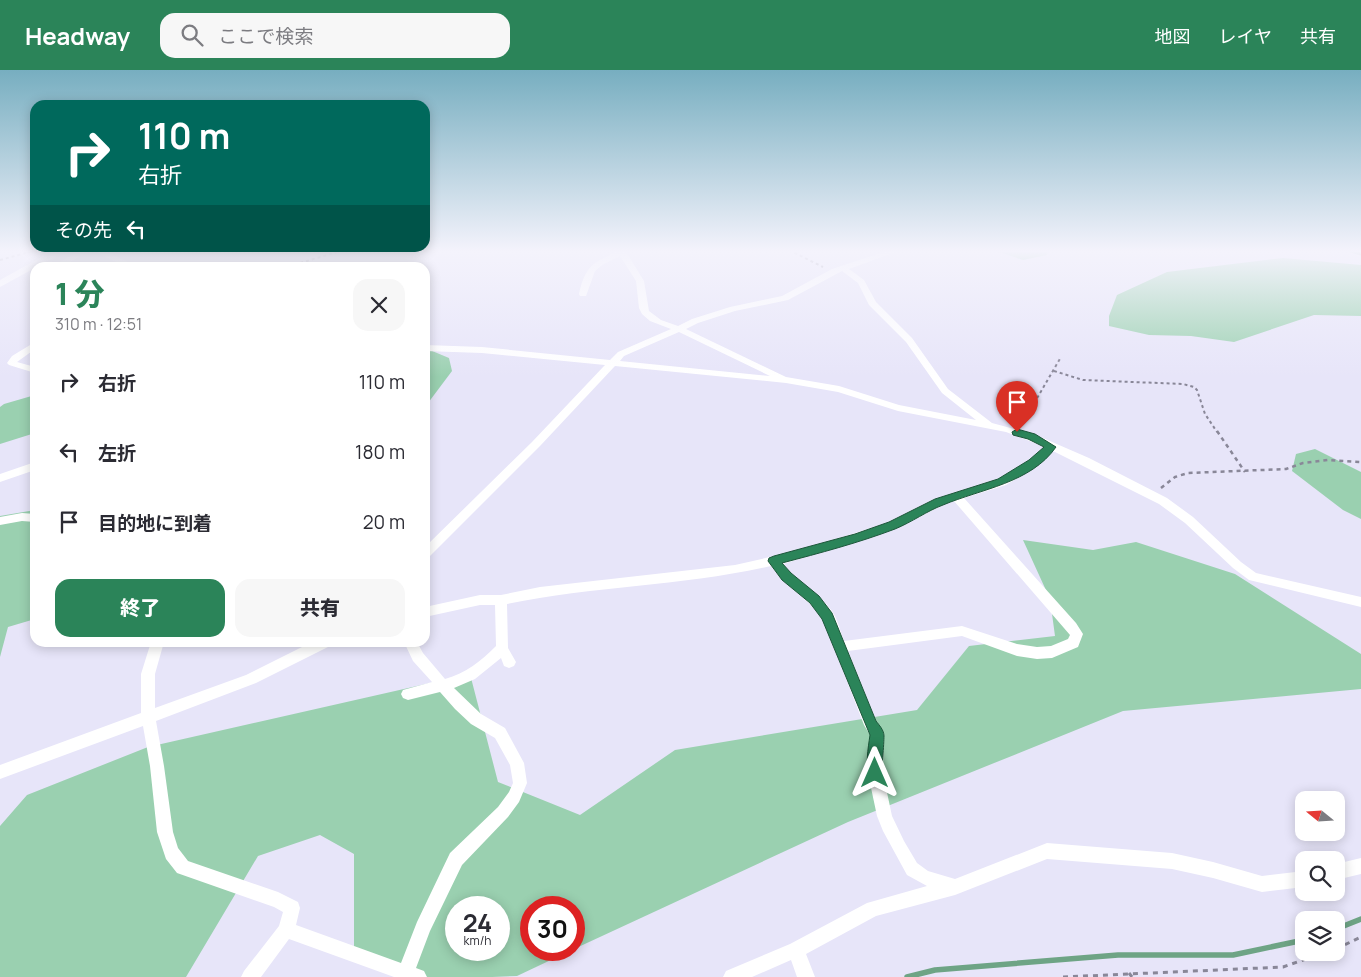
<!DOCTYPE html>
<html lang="ja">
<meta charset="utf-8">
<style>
body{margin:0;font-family:Manrope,"Noto Sans JP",sans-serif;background:#f7f7f7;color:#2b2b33;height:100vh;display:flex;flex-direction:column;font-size:19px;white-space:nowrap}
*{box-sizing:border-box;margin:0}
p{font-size:16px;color:#7c7c81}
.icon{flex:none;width:28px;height:28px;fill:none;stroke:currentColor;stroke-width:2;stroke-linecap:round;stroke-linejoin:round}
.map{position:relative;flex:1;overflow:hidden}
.panel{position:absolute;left:30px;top:192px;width:400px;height:385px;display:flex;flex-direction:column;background:#fff;border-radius:15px;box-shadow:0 2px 12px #0003}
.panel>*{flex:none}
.hud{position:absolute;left:30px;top:30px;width:400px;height:152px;border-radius:15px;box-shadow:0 2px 12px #0003;background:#00695c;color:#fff;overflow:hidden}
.needle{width:32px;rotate:288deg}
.tools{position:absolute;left:1295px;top:721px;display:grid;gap:10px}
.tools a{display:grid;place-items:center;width:50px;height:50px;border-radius:10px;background:#fff;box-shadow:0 2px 12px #0003;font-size:25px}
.speed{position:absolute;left:445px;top:826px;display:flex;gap:10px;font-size:25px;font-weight:700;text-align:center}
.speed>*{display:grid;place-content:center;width:65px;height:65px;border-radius:50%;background:#fff;box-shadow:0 2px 12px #0003;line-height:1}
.speed small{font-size:12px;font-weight:400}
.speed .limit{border:8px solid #d22;background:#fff;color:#111}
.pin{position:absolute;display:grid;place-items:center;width:42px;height:42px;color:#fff;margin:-51px -21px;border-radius:50% 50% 50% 0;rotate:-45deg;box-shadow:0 0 5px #0007}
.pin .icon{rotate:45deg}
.me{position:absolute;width:55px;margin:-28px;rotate:0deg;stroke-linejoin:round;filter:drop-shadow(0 0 4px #0008)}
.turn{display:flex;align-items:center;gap:18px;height:105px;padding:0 25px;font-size:22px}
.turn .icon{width:65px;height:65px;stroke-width:2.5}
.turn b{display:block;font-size:35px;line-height:42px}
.then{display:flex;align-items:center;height:48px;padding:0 25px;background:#0003;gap:10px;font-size:19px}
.round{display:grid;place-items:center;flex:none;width:52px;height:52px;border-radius:15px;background:#f7f7f7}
.headline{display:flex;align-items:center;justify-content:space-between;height:85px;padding:0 25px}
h1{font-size:30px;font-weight:800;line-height:38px;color:#2b8459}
.action{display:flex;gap:10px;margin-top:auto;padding:10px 25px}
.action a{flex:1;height:58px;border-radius:15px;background:#2b8459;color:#fff;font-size:20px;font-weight:800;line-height:58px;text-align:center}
.action a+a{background:#f7f7f7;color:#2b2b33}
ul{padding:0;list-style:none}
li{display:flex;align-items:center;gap:15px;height:70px;padding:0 25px}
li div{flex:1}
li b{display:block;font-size:19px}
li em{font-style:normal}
header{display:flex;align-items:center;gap:30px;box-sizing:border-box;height:70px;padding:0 25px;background:#2b8459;color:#fff}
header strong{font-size:24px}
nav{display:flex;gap:28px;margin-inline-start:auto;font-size:18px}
.search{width:350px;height:45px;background:#f7f7f7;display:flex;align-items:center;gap:12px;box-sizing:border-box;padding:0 18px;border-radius:15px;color:#7c7c81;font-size:19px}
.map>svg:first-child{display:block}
</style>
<header>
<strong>Headway</strong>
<div class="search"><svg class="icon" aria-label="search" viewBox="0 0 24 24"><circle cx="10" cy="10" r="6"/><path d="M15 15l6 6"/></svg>ここで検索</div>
<nav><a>地図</a><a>レイヤ</a><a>共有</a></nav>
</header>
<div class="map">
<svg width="1361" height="907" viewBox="0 0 1361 907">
<rect width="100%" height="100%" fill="#e7e5f9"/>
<path fill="#9ad0b0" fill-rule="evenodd" d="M993,180H1048L1047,185L1023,190Z
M1283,188L1361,195V246L1314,245L1234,272L1191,266L1149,265L1109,256V246L1117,225L1167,202Z
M425,278L449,288L452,301L425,337Z
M35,325V363L0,374V337L4,334Z
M1315,379L1361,402V449L1343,440L1292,401L1296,384Z
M35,440V549L8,557L0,587V446Z
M1023,470L1093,480L1136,472L1235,504L1361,584V619L1123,641L848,752L574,879V838H531V880H572L517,906L492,907H411L354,880V784L320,765L258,786L186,907H0V756L27,725L148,677L470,604L498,712L580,745L675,680L917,640L969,576L1055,566L1050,529ZM456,838H499V880H456Z"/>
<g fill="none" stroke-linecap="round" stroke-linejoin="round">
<path stroke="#6ea485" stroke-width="3" d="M1348,180L1361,184"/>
<path stroke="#6ea485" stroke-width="5.5" d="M1336,859L1361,849
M907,907L935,900L1118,885H1233L1304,870"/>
<path stroke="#898798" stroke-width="2" stroke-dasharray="3 3" stroke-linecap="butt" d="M789,180L823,197
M1355,180L1361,182
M0,190L36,180
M283,198L344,180
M1054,301L1083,310L1183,314L1194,317L1197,320L1205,344L1217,362
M1022,354L1061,287"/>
<path stroke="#898798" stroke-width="2.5" stroke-dasharray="4 4" stroke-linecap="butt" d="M1217,361L1245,402
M1161,418L1175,407L1188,403L1286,399L1303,393L1328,390L1361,392"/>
<path stroke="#898798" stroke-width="3" stroke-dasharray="5 5" stroke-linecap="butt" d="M1336,879L1361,867
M1129,903L1132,907
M1063,907L1283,897L1326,882"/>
<path fill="#fff" fill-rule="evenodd" d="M81,180H91L60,198H49Z
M92,180H103L140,198H128Z
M617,180H625L644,211L649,241L661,250L678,256L692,249L730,237L782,226L832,199L889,180H901L849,199L864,210L876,232L912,268L948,319L992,353L1036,365L1089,388L1167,428L1193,447L1241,492L1256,503L1361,527V537L1249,510L1233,498L1185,453L1159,434L1053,381L1037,396L1006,415L964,428L1076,553L1083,564L1078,577L1052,588L1037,589L1017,586L962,566L848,581L876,651L884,664L883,697L885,713L892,746L904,771L917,793L928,801L955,809L1047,773L1172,783L1213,792L1262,806L1304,801V817L1262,822L1213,808L1172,799L1047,789L955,825L876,846L806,884L815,907H797L791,890L752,907H723L726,901L790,874L867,833L927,816L907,805L883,761L877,746L870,713L868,697L870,665L864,655L823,549L810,534L782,510L771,496C685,516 594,516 507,534L508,578L516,592L514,596L509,598L504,596L501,588L475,609L454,618L481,644L505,658L524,693L527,713L519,732L508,747L462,795L430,861L416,898L424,901L427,907H394L289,869L261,907H241L244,901L279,856L283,842L274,837L177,803L166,789L157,762L150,696L143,656L0,709V695L141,643V604L151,572H164L155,604V638L246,605L312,572H331L330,576L256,613L156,651L164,696L173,762L178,778L188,791L278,822L298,832L300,838L296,855L401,893L417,852L450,783L498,737L509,722L513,713L510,695L495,668L471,654L455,639L440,622L408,630L403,628L401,624L403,620L432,612L413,591L404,572H417L423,583L445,609C466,603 481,591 496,576L495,535H480L425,547V537L480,525H501L540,517L735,495L801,480L890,452L935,429L998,409L1029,390L1045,377L1006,362L898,341L838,322L786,313L615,296L540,376L429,487L425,489V477L532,372L605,295L482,283L425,281V275L482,277L610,290L618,282L671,259L650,251L642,244L639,238L636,211L620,186L602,195L595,201L586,226H580L579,224C582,210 586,197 600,190C606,187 613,184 617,180ZM842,201L858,213L869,235L906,272L942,323L976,350L899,335L839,316L786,307L686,259L698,253L735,241L788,230ZM679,262L770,306L620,291L624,286ZM954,431L1070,565L1068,569L1051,576L1037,577L1017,574L962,556L844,571C840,561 838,550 832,541C818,523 797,512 783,494L898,458L943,435Z
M35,272V279L17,292L35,297V303L9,295L7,293L12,286Z
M35,392V400L0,412V404Z
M22,443L35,444V452L22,451L0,455V447Z
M1361,788V804L1336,810V794Z"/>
<path fill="#fff" fill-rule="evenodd" d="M54,180H68L0,217V210Z"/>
</g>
<linearGradient id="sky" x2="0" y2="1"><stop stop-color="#77aec0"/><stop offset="0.59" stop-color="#f4f3fc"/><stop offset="1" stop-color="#f4f3fc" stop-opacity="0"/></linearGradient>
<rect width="1361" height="307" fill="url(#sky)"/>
<path fill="#2b8459" stroke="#1c563a" d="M1017,359L1035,364L1056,377C1031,413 981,419 943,435C927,441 912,452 895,459C858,473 820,483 782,493L791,503L819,526L832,543L876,651C879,655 884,660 884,666C884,672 882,703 880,708L875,710L870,708C865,695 868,679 870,665L822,549L810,533L782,510L768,491L769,488L774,486L855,464L889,452L935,429L998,409L1029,390L1044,377L1028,369L1013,365L1012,362Z"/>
</svg>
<div class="tools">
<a><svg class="needle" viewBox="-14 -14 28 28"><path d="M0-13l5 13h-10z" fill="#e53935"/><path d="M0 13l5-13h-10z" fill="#7c7c81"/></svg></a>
<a><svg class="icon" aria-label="search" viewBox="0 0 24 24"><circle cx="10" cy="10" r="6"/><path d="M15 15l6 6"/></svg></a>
<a><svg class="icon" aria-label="layers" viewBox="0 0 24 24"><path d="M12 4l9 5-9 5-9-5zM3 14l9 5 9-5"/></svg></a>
</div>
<div class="speed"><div>24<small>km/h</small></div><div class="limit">30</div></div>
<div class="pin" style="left:1017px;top:362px;background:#d93025"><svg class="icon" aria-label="arrive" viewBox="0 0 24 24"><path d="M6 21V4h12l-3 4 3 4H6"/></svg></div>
<svg class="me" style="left:875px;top:703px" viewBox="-20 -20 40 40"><path d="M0-17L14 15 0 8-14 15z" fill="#2b8459" stroke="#fff" stroke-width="4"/></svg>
<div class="hud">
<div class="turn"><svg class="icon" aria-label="right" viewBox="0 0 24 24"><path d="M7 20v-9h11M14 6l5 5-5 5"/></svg><div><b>110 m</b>右折</div></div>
<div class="then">その先<svg class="icon" aria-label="left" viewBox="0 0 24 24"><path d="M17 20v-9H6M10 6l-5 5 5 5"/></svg></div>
</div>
<section class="panel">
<div class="headline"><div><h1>1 分</h1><p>310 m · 12:51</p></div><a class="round"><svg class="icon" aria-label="close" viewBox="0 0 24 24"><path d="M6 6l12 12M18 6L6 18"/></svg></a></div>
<ul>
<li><svg class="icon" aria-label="right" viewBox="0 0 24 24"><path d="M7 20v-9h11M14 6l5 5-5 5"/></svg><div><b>右折</b></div><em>110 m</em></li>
<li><svg class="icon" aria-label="left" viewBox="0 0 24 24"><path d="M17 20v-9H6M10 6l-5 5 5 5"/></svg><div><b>左折</b></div><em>180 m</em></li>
<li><svg class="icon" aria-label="arrive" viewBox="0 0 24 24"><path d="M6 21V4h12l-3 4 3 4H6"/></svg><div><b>目的地に到着</b></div><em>20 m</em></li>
</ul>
<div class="action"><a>終了</a><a>共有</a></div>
</section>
</div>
